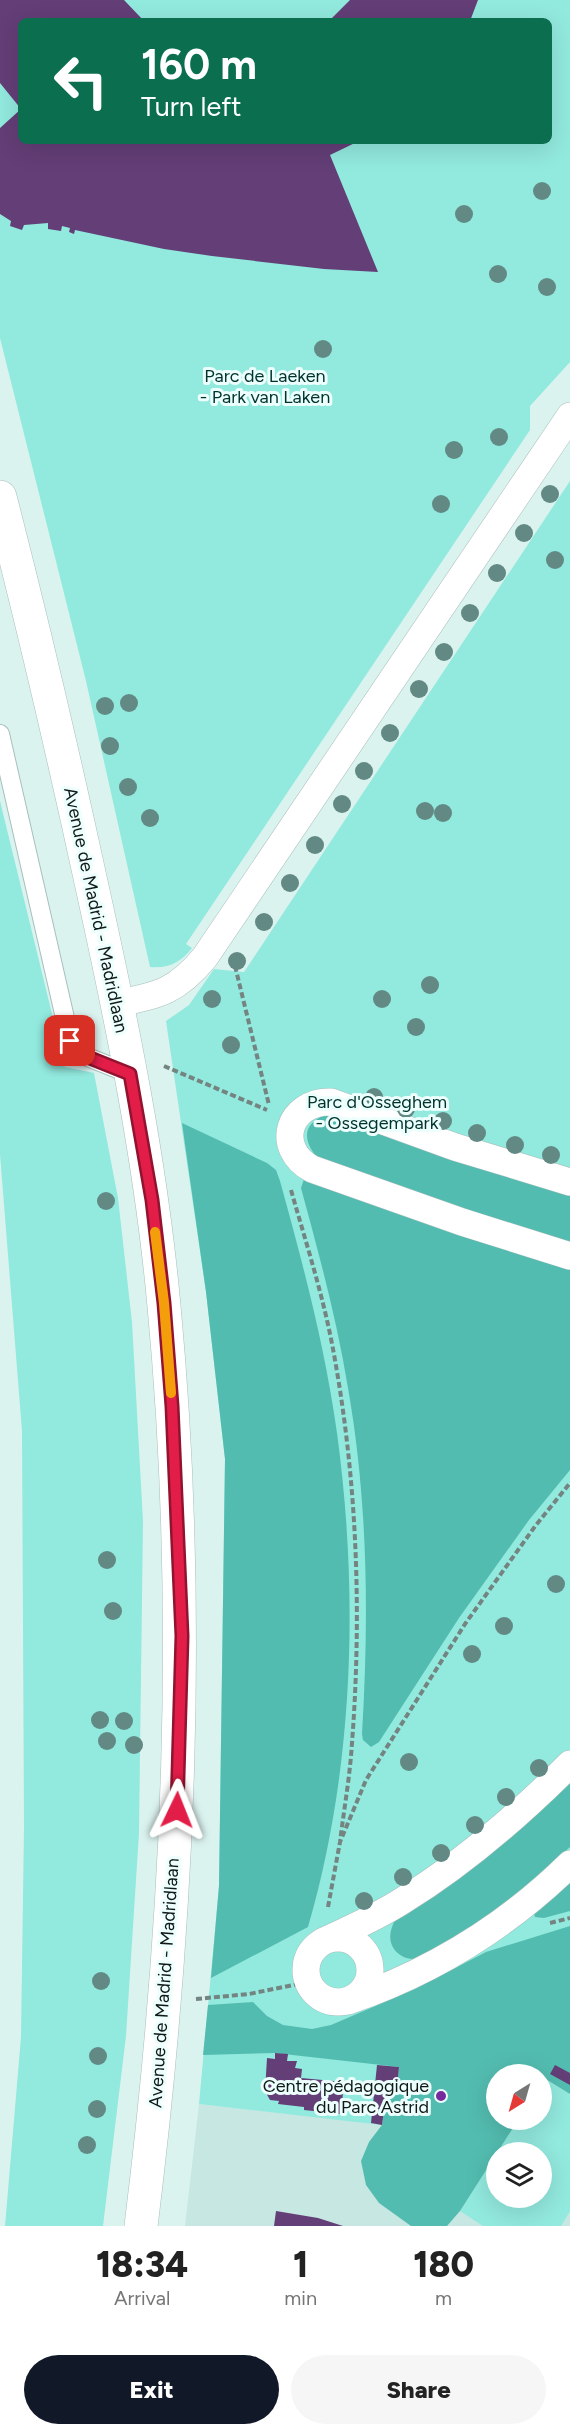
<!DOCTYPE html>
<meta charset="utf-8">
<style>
body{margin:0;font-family:Figtree,sans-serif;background:#f6f6f6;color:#222;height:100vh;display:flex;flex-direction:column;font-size:22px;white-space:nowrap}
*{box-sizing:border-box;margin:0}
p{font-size:20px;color:#767676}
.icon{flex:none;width:33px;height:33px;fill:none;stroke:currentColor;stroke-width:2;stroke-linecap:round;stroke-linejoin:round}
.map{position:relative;height:2226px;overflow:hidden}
.panel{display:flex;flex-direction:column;background:#fff;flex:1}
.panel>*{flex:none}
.top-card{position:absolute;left:18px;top:18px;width:534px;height:126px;border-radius:9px;box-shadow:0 6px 24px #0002;background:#0b6e4f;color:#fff;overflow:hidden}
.needle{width:39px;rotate:217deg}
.tools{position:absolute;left:486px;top:2064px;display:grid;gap:12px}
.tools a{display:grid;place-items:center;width:66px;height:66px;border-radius:50%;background:#fff;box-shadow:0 6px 24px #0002;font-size:30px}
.pin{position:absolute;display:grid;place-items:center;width:51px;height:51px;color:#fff;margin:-26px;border-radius:12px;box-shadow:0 3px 9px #0006}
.me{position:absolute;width:66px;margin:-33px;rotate:2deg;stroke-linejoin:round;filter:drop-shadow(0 0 4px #0008)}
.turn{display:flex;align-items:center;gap:21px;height:126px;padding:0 24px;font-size:27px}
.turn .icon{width:78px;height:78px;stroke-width:2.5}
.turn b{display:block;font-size:42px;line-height:51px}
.eta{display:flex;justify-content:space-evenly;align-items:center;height:102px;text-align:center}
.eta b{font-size:36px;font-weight:800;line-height:42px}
.primary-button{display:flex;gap:12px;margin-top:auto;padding:12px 24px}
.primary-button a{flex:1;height:69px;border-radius:36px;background:#111827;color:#fff;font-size:24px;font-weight:800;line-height:69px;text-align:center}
.primary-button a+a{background:#f6f6f6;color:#222}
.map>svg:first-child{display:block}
</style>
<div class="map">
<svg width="570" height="2226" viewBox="0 0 570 2226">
<rect width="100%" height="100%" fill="#dbf3ef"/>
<path fill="#c6e7e2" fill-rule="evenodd" d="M570,1955V2226H185L199,2104L382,2124ZM496,2074H542V2120H496ZM496,2152H542V2198H496Z"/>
<path fill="#92e9de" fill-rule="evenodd" d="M0,0H570V362L530,406V430L186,944L192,948C181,962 169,969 150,967L86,681L0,338ZM21,21H549V141H21Z
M570,481V1955L397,2087L387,2088L382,2125L199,2104L219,1886L225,1459L206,1292L166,1021L189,1005L214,969L244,972Z
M0,801L65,1067L94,1073L118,1198L132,1322L143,1521L139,1833L126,2036L103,2226H5L21,2037L24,1826L22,1431L0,1154Z
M544,2078L570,2094V2211L561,2226H483L460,2211L496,2153V2198H542V2152H497L518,2120H542V2081Z"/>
<path fill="#53bcb0" d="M326,1115H332L570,1194V1243L465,1211L321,1161C304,1145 299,1124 326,1115Z
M182,1123L267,1163L276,1170L280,1181C303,1264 325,1347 337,1433C359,1595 354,1769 308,1927L211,1978L219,1886L225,1459L206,1292Z
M304,1179L570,1268V1470L529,1520L459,1618L379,1742L371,1747L363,1740L362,1734C369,1618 368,1502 348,1388C337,1320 319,1254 301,1188Z
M570,1783V1847C545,1871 445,1957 413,1959C406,1959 398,1955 394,1949C388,1940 390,1931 394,1922L520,1828Z
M570,1878V1911L544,1918L535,1917L534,1913Z
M570,1926V2094L544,2078L542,2081V2074H496V2120H518L460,2211L447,2226H411L379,2203L366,2185L361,2161L369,2142L382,2125L387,2088L397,2086L399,2067L275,2053L203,2055L208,2005L253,2002L267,2016L283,2025L312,2029L331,2025L415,1989L486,1952Z"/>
<path fill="#633e77" d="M0,0H124L144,21H21V141H359L330,155L378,272L324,269L212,256L164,249L75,230L74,234L69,232L70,228L62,226L61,231L48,229V223L24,225L22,230L10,226L11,221L0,214V128L21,109L0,83Z
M350,0H478L470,21H329Z
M275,2053L288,2054L287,2061H297L295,2068L302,2069L301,2078L344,2082L341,2114L304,2110V2107L278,2104L279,2101L270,2100L265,2091L267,2058L275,2059Z
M377,2065L399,2067L397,2087L387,2088L382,2125L371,2123Z
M555,2065L570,2073V2085L550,2074Z
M276,2211L318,2218L343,2226H274Z"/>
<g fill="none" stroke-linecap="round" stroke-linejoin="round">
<defs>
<path id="service" d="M0,734L70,1040L74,1049L80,1054L130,1074"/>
<path id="pedestrian" d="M118,1003C159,996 178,990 205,957L570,416
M570,1182L455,1147L331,1102C288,1101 274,1148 312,1169L462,1222L570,1256
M306 1970a32 32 0 1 1 64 0a32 32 0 1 1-64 0Z
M324,1941C350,1929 377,1917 402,1901C464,1863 519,1815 570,1764
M348,2001C432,1972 507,1926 570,1864"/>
<path id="minor" d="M0,497C33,625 63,753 91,882C122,1022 151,1163 164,1306C193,1613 179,1920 141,2226"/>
</defs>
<use href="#service" stroke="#a8bfbc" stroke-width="20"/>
<use href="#pedestrian" stroke="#a8bfbc" stroke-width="28"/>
<use href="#minor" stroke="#a8bfbc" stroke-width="34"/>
<path stroke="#748481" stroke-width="4" stroke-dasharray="6 3" stroke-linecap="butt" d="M235,966L269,1105
M164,1066L267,1110
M291,1190C306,1243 323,1295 333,1349C357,1478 362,1611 352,1743C350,1776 344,1809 340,1842
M328,1907L340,1842L366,1780L465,1624L536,1525L570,1483
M550,1923L570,1918
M196,1999L249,1994L308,1982"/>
<use href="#service" stroke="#fff" stroke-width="18"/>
<use href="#pedestrian" stroke="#fff" stroke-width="27"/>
<use href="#minor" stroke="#fff" stroke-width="33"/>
</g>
<g fill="#638985">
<circle cx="542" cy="191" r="9"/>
<circle cx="464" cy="214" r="9"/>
<circle cx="498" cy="274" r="9"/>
<circle cx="547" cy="287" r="9"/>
<circle cx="323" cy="349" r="9"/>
<circle cx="499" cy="437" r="9"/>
<circle cx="454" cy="450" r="9"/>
<circle cx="550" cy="494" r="9"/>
<circle cx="441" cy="504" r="9"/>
<circle cx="524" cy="533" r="9"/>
<circle cx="555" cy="560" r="9"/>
<circle cx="497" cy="573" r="9"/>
<circle cx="470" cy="613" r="9"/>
<circle cx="444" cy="652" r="9"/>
<circle cx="419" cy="689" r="9"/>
<circle cx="129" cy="703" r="9"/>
<circle cx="105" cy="706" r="9"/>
<circle cx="390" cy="733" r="9"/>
<circle cx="110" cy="746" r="9"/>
<circle cx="364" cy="771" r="9"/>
<circle cx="128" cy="787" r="9"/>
<circle cx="342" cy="804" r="9"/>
<circle cx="425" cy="811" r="9"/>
<circle cx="443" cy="813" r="9"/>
<circle cx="150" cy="818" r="9"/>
<circle cx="315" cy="845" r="9"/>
<circle cx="290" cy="883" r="9"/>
<circle cx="264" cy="922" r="9"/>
<circle cx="237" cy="961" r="9"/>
<circle cx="430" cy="985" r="9"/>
<circle cx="212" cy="999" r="9"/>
<circle cx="382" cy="999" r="9"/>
<circle cx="416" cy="1027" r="9"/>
<circle cx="231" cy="1045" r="9"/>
<circle cx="374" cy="1097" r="9"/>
<circle cx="406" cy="1109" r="9"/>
<circle cx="443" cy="1121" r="9"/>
<circle cx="477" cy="1133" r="9"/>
<circle cx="515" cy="1145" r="9"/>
<circle cx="551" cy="1155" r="9"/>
<circle cx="106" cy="1201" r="9"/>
<circle cx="107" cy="1560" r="9"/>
<circle cx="556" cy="1584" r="9"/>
<circle cx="113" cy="1611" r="9"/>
<circle cx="504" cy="1626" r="9"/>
<circle cx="472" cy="1654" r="9"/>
<circle cx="100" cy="1720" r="9"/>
<circle cx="124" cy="1721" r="9"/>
<circle cx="107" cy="1741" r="9"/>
<circle cx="134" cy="1745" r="9"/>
<circle cx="409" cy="1762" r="9"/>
<circle cx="539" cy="1768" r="9"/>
<circle cx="506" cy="1797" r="9"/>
<circle cx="475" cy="1825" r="9"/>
<circle cx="441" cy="1853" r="9"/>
<circle cx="403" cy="1877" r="9"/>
<circle cx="364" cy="1901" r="9"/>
<circle cx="101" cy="1981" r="9"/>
<circle cx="98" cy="2056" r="9"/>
<circle cx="97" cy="2109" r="9"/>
<circle cx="87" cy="2145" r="9"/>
</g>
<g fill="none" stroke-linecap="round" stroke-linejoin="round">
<defs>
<path id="route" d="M70,1041L80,1054L130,1074L152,1200L164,1303L172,1406L182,1636L177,1810"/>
</defs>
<use href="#route" stroke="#92132f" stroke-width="15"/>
<use href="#route" stroke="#e11d48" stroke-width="10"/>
<path stroke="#f59e0b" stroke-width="10" d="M155,1232L164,1303L171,1393"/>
</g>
<circle fill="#772a9c" stroke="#ecfffc" stroke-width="2" cx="441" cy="2096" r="6"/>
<g text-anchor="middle" stroke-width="6" stroke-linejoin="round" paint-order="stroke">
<g font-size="18" fill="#00332e" stroke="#ecfffc">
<text x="265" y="382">Parc de Laeken<tspan x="265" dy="21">- Park van Laken</tspan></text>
<text x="377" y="1108">Parc d'Osseghem<tspan x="377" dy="21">- Ossegempark</tspan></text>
</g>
<g font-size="18" fill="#111918" stroke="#ecfffc">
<text transform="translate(96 910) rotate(78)" y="6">Avenue de Madrid - Madridlaan</text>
<text transform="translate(164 1983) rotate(-86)" y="6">Avenue de Madrid - Madridlaan</text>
</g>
<g font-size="18" fill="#111918" stroke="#ecfffc" text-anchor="end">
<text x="429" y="2092">Centre pédagogique<tspan x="429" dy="21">du Parc Astrid</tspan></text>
</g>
</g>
</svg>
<div class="tools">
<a><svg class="needle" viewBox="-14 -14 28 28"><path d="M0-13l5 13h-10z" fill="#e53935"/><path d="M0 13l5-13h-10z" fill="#767676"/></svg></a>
<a><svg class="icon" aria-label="layers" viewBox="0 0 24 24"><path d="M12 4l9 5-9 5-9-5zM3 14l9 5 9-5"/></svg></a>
</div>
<div class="pin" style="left:70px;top:1041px;background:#d93025"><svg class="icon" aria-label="arrive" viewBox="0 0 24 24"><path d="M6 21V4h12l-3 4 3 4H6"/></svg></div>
<svg class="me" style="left:177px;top:1810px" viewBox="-20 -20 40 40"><path d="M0-17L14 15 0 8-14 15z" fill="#e11d48" stroke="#fff" stroke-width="4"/></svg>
<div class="top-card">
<div class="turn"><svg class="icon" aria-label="left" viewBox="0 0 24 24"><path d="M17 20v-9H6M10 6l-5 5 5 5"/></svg><div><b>160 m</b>Turn left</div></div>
</div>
</div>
<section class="panel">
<div class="eta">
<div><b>18:34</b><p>Arrival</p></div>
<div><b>1</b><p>min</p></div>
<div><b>180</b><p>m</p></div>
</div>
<div class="primary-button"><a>Exit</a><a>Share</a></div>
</section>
